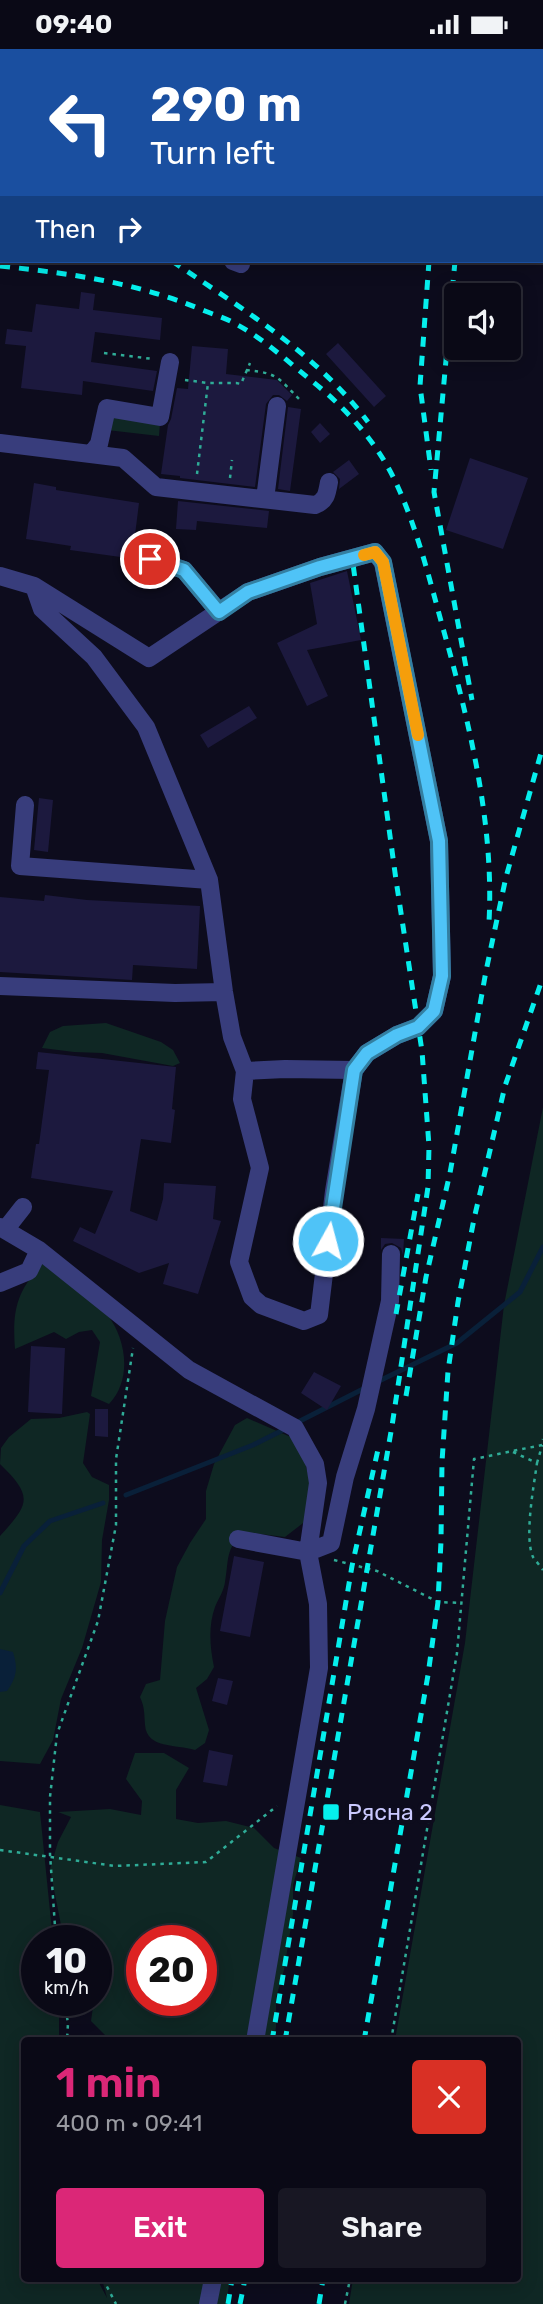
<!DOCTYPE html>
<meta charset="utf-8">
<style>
body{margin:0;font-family:Rubik,sans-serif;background:#181723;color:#f1f3f6;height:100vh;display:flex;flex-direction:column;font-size:26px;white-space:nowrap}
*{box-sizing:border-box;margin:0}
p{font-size:23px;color:#999aa1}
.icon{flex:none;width:38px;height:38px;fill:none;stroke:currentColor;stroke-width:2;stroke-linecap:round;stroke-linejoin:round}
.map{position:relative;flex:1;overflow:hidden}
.drawer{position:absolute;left:21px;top:1988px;width:500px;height:245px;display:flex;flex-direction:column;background:#0a0916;border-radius:7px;box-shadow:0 4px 18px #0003,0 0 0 2px #2a2a35}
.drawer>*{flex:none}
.guide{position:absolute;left:0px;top:0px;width:544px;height:214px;box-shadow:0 4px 18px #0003,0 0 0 2px #2a2a35;background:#1a4fa0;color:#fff;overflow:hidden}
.fabs{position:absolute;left:444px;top:234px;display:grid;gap:14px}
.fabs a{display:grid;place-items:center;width:77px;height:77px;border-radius:7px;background:#0a0916;box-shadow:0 4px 18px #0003,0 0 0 2px #2a2a35;font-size:35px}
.speed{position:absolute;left:21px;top:1876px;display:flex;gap:14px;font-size:35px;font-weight:700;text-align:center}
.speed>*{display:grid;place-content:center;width:91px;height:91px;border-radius:50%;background:#0a0916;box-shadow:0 4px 18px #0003,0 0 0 2px #2a2a35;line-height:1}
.speed small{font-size:18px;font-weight:400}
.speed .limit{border:10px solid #d22;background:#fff;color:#111}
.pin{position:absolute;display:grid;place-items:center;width:60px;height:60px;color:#fff;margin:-30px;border:4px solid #fff;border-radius:50%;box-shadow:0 2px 7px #0007}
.me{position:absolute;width:77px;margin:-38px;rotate:7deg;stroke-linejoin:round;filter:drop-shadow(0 0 5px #0008)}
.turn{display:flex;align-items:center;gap:24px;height:147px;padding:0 35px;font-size:32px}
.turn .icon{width:91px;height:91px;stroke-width:2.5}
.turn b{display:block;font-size:49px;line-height:60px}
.then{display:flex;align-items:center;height:66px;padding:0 35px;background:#0003;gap:14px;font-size:26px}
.round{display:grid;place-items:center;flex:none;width:74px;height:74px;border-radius:7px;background:#181723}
.headline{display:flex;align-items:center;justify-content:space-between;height:119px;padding:0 35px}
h1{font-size:42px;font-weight:600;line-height:52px;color:#db2777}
.cta{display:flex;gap:14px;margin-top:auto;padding:14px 35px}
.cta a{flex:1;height:80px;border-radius:7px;background:#db2777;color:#fff;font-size:28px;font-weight:600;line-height:80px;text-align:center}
.cta a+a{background:#181723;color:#f1f3f6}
.status{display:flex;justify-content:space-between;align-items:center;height:49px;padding:0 35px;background:#0a0916;direction:ltr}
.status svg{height:19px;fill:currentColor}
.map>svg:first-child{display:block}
</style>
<div class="status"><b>09:40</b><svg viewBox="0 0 49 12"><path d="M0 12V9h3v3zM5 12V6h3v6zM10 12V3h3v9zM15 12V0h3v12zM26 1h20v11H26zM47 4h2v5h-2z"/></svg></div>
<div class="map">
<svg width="543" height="2255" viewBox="0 0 543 2255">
<rect width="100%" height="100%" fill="#0d0c1d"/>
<path fill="#0f2724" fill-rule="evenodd" d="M108,368L160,374L159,387L107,381Z
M106,974L161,993L173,1001L180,1014L173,1017L102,1004L74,1003L42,999L50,983L63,977Z
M543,1058V2255H349L353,2230H518V1992L395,1991L465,1594L504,1256Z
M45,1212C62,1226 95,1249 107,1265C127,1291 132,1331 109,1355L91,1347L100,1293L92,1281L79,1283L66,1290L54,1283L15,1300C12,1260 17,1241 45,1212Z
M87,1363L90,1365L83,1414L92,1428L109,1436V1451L102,1491L101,1533L82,1599L61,1650L53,1691L40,1715L0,1712V1487C29,1455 34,1448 0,1415L1,1399L9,1388L31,1370L59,1369Z
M247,1369L300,1392L308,1403L306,1418L310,1432L307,1471L285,1488L243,1483C225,1501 229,1511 225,1533C224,1542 218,1550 215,1558C208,1577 210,1599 214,1618L207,1630L196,1639L209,1681L205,1694L195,1701C176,1695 147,1700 145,1676C144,1665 145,1659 140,1648L146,1635L160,1631L165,1572L177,1518L190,1494L206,1470V1442L214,1415L235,1376Z
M135,1704H164L189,1719L176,1741V1770L198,1774L226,1772L254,1779L274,1799L301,1809L293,1836V1865L284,1921L276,1949V1978L274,1991H110L91,1972L94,1951H96V1892H62L61,1876L50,1820L58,1793L71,1768L58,1763L110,1760L141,1766L142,1752L126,1730ZM142,1892H201V1951H142Z
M0,1756L40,1763L53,1892H37V1951H59V1991L24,1992V2230H97L107,2249L102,2230H230L226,2255H0Z"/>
<path fill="#092039" d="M0,1600L13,1603C18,1619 17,1628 7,1642L0,1643Z"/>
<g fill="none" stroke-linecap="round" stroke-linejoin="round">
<path stroke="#092039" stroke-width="5" d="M377,1333L457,1294L520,1243L543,1198
M296,1374L365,1339
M126,1446L253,1396L287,1379
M0,1544L24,1497L50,1472L103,1454"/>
</g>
<path fill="#1c193e" d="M81,243L95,245L93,261L162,269L160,291L95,283L91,313L157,322L153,342L83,332L82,346L21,339L26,297L5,295L7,280L32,283L36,255L79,260Z
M338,294L386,347L374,358L326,305Z
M192,297L228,300L226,325L277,331L292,346L287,352L279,346H273L266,355L255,438L180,429V427L161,425L168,376L171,370L177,339L188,340Z
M288,358L301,360L290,442L278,440Z
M320,374L330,385L320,394L311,383Z
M470,409L528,429L503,500L446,481Z
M349,411L359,425L339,440L340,430L333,423Z
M34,434L56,438V441L139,454L135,486H138L135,510L70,501L71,497L26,490Z
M178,452L269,462L267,479L197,472L196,481L176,480Z
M347,522L361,591L307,601L328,647L307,657L277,594L317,575L310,534Z
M249,657L257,669L208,699L200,686Z
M39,749L53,751L48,803L34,801Z
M45,846L87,851L200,857L197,920L133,916L132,931L0,923V848L44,852Z
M38,1003L176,1018L172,1060L175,1061L171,1094L141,1090L130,1162L157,1172L163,1150L164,1134L216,1137L213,1170L221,1172L198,1245L163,1235L169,1214L139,1224L73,1192L80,1178L95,1185L113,1142L31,1129L36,1095H39L49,1021L36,1020Z
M381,1189L404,1190L403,1206L401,1199L392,1194L385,1195L381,1201Z
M31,1297L65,1299L62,1365L28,1363Z
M314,1323L341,1337L327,1361L301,1344Z
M95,1360H108V1388L95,1387Z
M234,1507L264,1513L250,1588L220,1582Z
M218,1629L233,1632L227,1656L212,1652Z
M209,1701L233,1706L227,1737L203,1733Z"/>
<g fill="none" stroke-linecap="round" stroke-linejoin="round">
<path stroke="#2fac97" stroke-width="2.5" stroke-dasharray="3.5 5" stroke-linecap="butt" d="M104,304L153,310
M246,321C279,324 278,329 301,352
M185,331L208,334H236L241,335L250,314
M197,425L208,334
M230,429L232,411
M513,1403L537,1414C534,1436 524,1488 533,1508C536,1512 540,1517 543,1521
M537,1414L542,1397
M334,1511L377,1522L438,1553L462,1554
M0,1801L115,1817L206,1813L277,1757
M56,1892L50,1805V1748L57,1685L98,1572L116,1476V1410L133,1299
M64,1951L68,1974L67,1992
M391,1992L457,1604L474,1410L542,1396L543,1390
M103,2230L116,2255
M345,2255L350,2230"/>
<path stroke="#383d7c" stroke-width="18" d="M0,61L2,62
M233,212L241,215
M0,394L123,409L156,438L315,456C326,452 327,445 329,433
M92,404L99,395L107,359L160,368L170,313
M265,450L277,357
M150,510L184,521L219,563
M0,527L34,537L149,609L248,543L320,518L375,503L383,514L439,792L442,927L434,962L418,978L397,986L367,1004L354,1021L285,1020L245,1022L232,988L224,943L209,831L146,678L94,608L42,560L34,537
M25,756L20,817L209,831
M0,937L175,944L224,943
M245,1022L242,1050L260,1119L239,1213L252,1248L261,1256L304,1272L319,1266L334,1142L354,1021
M0,1178L39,1201L189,1321L295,1379L315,1415L318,1434L308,1503L238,1490
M5,1181L23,1158
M0,1234L29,1222L39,1201
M255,1992L319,1619L318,1555L308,1503L331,1494L345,1428L366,1360L390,1252L391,1205
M208,2255L213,2230"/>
<path stroke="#05efed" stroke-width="5" stroke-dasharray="10 9" stroke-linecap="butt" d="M447,2V0
M473,2V0
M0,81L2,83
M0,95L2,96
M172,212C242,260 316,304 368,373
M429,212L420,337L431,421
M455,212L434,443L472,651
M0,217C73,225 136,233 205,262C215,266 225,269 234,274C261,288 284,309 307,328C344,357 377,392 397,436C420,486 433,545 448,597C472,686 494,780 489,873
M396,1265L418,1145
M406,1347L426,1228L450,1124L486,922L506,828L543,697
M272,1992L352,1517L379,1396
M285,1992L392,1377L428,1138L429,1097L422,1002L396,831L353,515
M364,1992L428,1626L438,1553L441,1492L442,1413L448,1322L458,1253L474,1170L505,1037L543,928
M228,2255L232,2230
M240,2255L245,2230
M319,2255L323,2230"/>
</g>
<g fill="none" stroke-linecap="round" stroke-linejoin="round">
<defs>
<path id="route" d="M150,510L184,521L219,563L248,543L320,518L375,503L383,513L439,792L442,927L434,962L418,978L397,986L367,1004L354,1021L328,1192"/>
</defs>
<use href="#route" stroke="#337fa1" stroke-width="18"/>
<use href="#route" stroke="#4fc3f7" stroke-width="12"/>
<path stroke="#f59e0b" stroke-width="12" d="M364,506L375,503L383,513L418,686"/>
</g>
<rect fill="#05efed" stroke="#0d0c1d" stroke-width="2.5" x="322" y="1754" width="18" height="18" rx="3.5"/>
<g text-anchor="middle" stroke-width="7" stroke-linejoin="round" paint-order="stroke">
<g font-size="23" fill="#cac9fe" stroke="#0d0c1d" text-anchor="start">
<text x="347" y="1771">Рясна 2</text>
</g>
</g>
</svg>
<div class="fabs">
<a><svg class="icon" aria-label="sound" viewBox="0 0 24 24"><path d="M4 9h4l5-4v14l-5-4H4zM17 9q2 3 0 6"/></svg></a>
</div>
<div class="speed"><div>10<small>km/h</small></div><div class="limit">20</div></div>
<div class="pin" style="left:150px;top:510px;background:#d93025"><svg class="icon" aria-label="arrive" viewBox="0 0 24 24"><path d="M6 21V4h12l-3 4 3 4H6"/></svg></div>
<svg class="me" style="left:328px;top:1192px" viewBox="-20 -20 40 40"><circle r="17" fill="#4fc3f7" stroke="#fff" stroke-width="3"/><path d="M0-11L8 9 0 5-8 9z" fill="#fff"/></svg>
<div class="guide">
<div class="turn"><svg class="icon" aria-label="left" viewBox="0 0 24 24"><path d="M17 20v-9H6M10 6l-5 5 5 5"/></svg><div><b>290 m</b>Turn left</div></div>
<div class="then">Then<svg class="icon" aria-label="right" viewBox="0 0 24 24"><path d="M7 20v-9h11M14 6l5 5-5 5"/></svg></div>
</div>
<section class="drawer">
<div class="headline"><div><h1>1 min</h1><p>400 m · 09:41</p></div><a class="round" style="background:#d93025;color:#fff"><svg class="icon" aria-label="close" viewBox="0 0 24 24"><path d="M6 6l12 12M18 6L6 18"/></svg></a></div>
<div class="cta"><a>Exit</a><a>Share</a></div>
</section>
</div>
